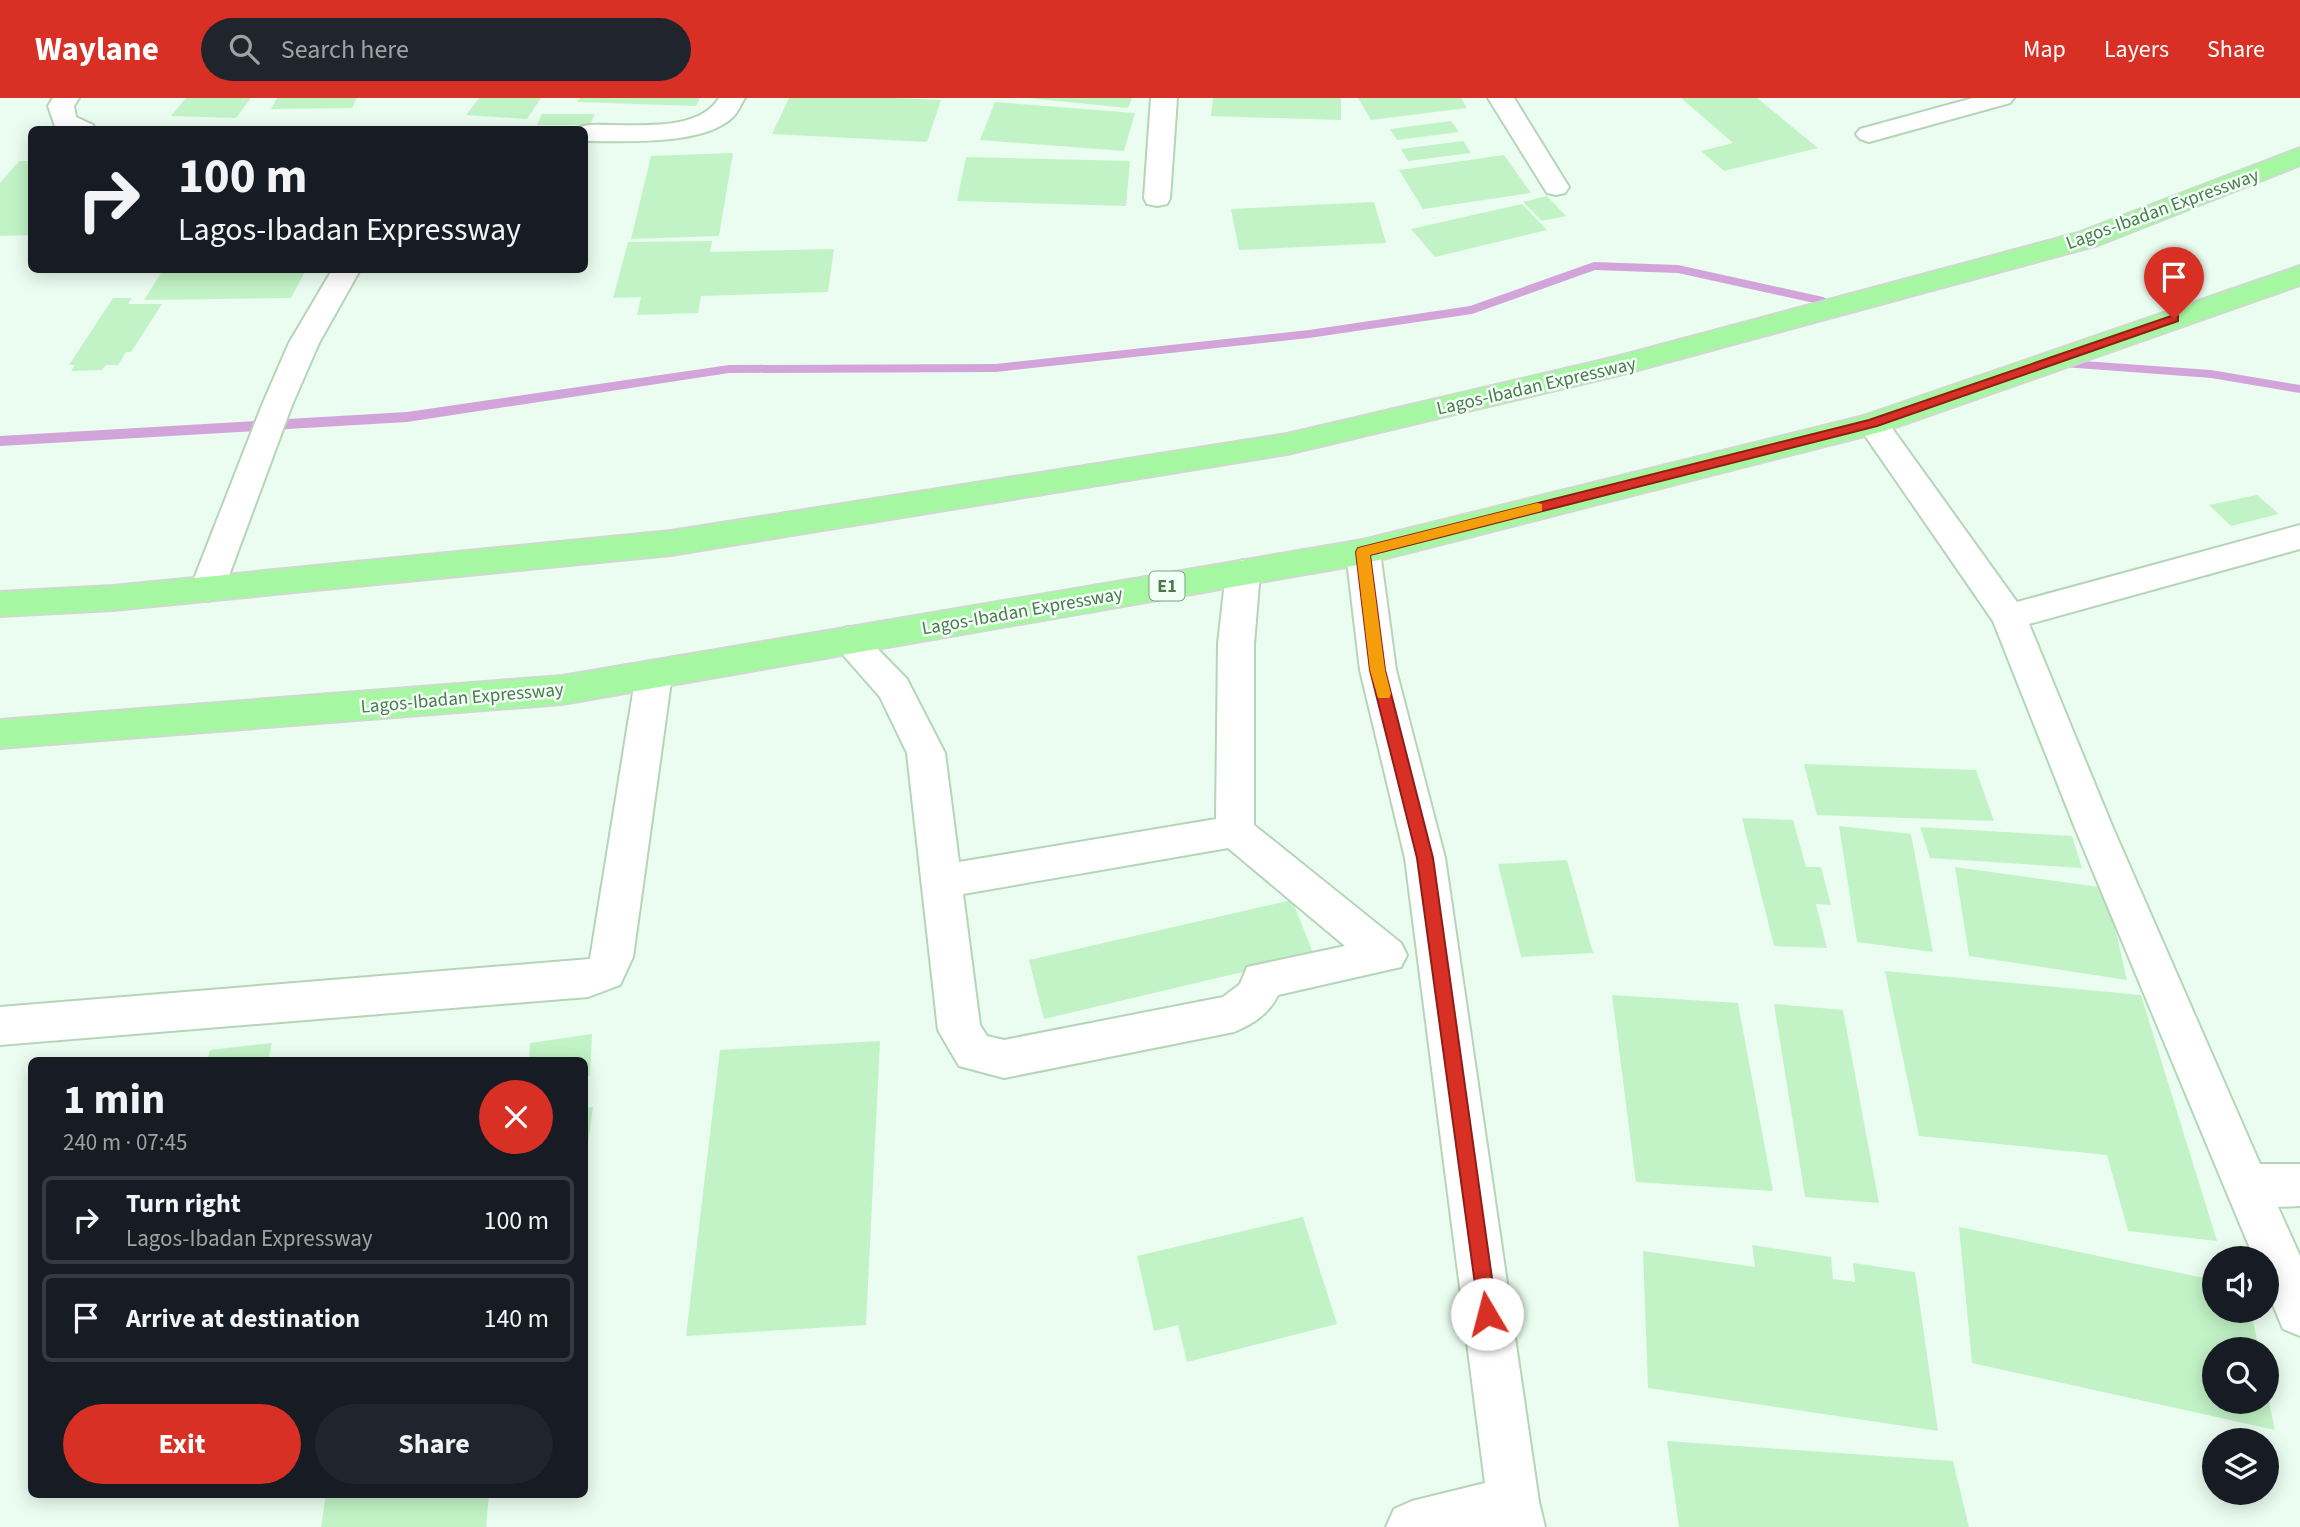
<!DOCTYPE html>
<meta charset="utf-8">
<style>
body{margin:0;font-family:"Source Sans 3",sans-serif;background:#20242c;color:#f1f3f6;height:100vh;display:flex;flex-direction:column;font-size:26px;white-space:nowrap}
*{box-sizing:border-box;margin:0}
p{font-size:23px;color:#9ea1a6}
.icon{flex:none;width:38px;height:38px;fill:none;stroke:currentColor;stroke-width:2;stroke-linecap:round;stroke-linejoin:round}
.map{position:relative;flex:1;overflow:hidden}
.drawer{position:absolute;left:28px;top:959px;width:560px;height:441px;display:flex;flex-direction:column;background:#171b24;border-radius:10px;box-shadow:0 4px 18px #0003}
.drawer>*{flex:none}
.hud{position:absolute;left:28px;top:28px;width:560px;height:147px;border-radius:10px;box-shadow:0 4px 18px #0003;background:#171b24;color:#f1f3f6;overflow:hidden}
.fabs{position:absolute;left:2202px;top:1148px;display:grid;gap:14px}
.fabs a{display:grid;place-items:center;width:77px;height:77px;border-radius:50%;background:#171b24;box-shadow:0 4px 18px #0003;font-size:35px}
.pin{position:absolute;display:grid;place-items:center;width:60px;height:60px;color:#fff;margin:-72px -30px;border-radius:50% 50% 50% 0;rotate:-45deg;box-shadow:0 0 7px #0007}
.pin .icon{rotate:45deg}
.me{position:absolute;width:77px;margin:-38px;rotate:352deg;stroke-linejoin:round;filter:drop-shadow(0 0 5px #0008)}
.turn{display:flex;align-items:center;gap:24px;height:147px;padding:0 35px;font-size:32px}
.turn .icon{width:91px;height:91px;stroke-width:2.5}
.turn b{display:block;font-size:49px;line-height:60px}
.round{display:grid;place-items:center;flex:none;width:74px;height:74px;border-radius:37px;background:#20242c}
.head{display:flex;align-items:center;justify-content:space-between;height:119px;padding:0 35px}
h1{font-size:42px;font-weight:700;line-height:52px}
.cta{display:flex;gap:14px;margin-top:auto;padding:14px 35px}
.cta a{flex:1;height:80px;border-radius:42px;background:#d93025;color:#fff;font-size:28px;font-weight:700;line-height:80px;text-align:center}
.cta a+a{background:#20242c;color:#f1f3f6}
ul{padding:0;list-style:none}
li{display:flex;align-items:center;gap:21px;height:88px;margin:0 14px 10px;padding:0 21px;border:4px solid #363941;border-radius:10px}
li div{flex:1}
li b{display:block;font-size:26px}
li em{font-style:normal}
header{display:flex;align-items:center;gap:42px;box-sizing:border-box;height:98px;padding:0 35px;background:#d93025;color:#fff}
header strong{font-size:33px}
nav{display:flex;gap:38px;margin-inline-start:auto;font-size:24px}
.search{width:490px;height:63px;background:#20242c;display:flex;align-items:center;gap:18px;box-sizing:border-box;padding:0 24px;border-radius:38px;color:#9ea1a6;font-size:26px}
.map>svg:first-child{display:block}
</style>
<header>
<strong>Waylane</strong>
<div class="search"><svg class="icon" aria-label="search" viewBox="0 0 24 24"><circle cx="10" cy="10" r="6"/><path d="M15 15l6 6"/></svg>Search here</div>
<nav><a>Map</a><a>Layers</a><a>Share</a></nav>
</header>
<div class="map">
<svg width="2300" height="1429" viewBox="0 0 2300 1429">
<rect width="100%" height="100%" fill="#ebfdf0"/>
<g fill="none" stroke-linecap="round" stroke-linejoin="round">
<path fill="#d2a4da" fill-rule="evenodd" d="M1594,164L1678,167L1823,199L1830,203L1823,207L1678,175L1595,172L1472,216L1309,240L996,274L729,275L407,324L0,348V338L407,314L729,267L996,266L1309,232L1470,208Z
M2069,262L2211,272L2300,287V295L2211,280L2064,269L2062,266Z"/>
</g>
<path fill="#c2f3c6" d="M186,0H251L236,20L171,18Z
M277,0H357L352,10L271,11Z
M479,0H541L527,21L466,17Z
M580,0H700L696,8L577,4Z
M789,0H895L941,2L927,44L772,36Z
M1027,0H1132L1128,10Z
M1213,0H1341V22L1211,18Z
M1358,0H1461L1467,10L1371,22Z
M1681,0H1757L1818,50L1724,73L1701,53L1733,45Z
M995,4L1135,15L1124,53L980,42Z
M542,16H595L590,27H537Z
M1451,23L1459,34L1397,42L1390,31Z
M1463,43L1471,55L1408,63L1401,51Z
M733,55L719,138L631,141L651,58Z
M1504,57L1531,95L1423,111L1399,72Z
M966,59L1130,63L1126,108L957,103Z
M19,63H32V137L0,138V85Z
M1547,98L1566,118L1542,123L1523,104Z
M1374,104L1386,145L1239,152L1231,111Z
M1522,106L1547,132L1435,159L1411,131Z
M712,143L710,154L834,151L828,194L701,198L698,215L637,217L641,199L613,200L628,144Z
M163,172H306L291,200L144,202Z
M113,200H132L128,206H162L131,254H126L118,267H106L102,272L71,273L75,267H69Z
M2257,397L2279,416L2231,428L2209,407Z
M1804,666L1976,672L1994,723L1817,717Z
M1742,720L1793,722L1806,769H1821L1831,807L1816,806L1827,850L1774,848Z
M1839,728L1911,736L1933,854L1857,844Z
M1920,729L2072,738L2082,770L1930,760Z
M1567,762L1593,855L1521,859L1498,766Z
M1955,769L2106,790L2127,882L1969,858Z
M1292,802L1314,857L1044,921L1029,862Z
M1885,873L2141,897L2217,1143L2128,1133L2107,1057L1919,1038Z
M1612,897L1738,905L1773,1093L1636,1084Z
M1774,906L1843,912L1879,1105L1805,1099Z
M592,936L590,978L584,979V962H529L530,945Z
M880,943L866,1227L686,1238L720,952Z
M272,945L268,962H207L210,952Z
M593,1009L586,1061H584V1010Z
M1303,1119L1337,1226L1187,1264L1178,1227L1154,1233L1137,1158Z
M1959,1129L2214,1182V1213H2251L2259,1251H2214V1304H2266L2267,1294L2275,1332L1972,1265Z
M1752,1147L1831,1159L1833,1181L1855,1184L1853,1165L1915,1174L1938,1333L1648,1290L1643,1153L1755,1169Z
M1667,1343L1953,1363L1969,1429H1679Z
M326,1396H489L486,1429H321Z"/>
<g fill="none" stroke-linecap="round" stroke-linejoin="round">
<defs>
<path id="minor" d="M53,0H79L74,8L76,19L93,27L96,32H62L55,28L48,8Z
M719,0H745C741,6 738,14 733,19C703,48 624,43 584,43V32H574C584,25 599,27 611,27C644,27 700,32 719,0Z
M1151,0H1177L1170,100L1167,106L1157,108L1147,106L1144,100Z
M1488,0H1514L1569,89L1565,95L1556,97L1547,95Z
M1973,0H2014L2010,5L1869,44L1860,41L1856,36L1860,31Z
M332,172H360L319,245L292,307L224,491L219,500L207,503L195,500L190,491L262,307L289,245Z
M1873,316L1884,319L2017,504L2300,427V451L2029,526L2113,730L2260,1066H2300V1108L2278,1109L2300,1158V1238L2283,1231L2266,1190V1160H2254L2075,730L1993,523L1857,326L1862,319Z
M1363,442L1375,446L1380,454L1396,572L1445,760L1539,1404L1545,1429H1386L1394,1411L1412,1403L1485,1385L1405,760L1360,572L1346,454L1351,446Z
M1243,462L1255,466L1260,474L1254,546V727L1401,845L1407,857L1401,869L1278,897C1269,916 1253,926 1234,934L1004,980L959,968L938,932L907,655L880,599L830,542L836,533L848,529L860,533L907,581L912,591L945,655L959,764L1216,721L1218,546L1226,474L1231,466ZM1228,750L1345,848L1247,869L1240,886L1223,899L1004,942L987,938L980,927L963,796Z
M654,563L667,567L672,576L633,859L620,887L588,899L0,947V909L590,861L636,576L641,567Z"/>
<path id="highway" d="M2300,50V67L2098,147L1619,277L1287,356L671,457L113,512L0,518V494L113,488L671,433L1287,336L1616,259L2078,135Z
M2300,168V187L1884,333L1363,466L562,606L0,650V622L562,578L1363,442L1864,318Z"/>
</defs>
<use href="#minor" stroke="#b5d5b9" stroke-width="4"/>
<use href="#highway" stroke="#cddacd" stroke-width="4"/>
<use href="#minor" fill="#fff" fill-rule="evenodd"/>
<use href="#highway" fill="#a6f7a1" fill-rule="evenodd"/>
</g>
<path fill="#d93025" stroke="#8d1f18" stroke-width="2" d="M2174,217L2178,218V223L1877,328L1370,457L1385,572L1433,760L1497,1216L1494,1223L1487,1226L1480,1223L1417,760L1370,572L1356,454L1358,450L1869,322Z"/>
<path fill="#f59e0b" d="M1537,405L1542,406V413L1370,457L1385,572L1391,596L1389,600H1378L1370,572L1356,454L1358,450Z"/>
<g text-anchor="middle" stroke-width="5" stroke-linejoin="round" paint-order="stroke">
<rect fill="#f2fff6" stroke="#7ea280" stroke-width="2" x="1149.5" y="473.5" width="35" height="29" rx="5"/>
<g font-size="18" font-weight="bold" fill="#4c7a4e">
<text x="1167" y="494">E1</text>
</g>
<g font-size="19" fill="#4c7a4e" stroke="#f2fff6">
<text transform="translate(2162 110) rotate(-20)" y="7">Lagos-Ibadan Expressway</text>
<text transform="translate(1536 287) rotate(-13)" y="7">Lagos-Ibadan Expressway</text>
<text transform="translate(1022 512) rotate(-10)" y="7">Lagos-Ibadan Expressway</text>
<text transform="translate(462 599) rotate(-5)" y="7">Lagos-Ibadan Expressway</text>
</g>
</g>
</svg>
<div class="fabs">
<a><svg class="icon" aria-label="sound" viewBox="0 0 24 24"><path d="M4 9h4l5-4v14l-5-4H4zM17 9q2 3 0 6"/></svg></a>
<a><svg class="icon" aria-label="search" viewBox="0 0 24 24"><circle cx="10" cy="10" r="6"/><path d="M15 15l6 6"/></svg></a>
<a><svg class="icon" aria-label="layers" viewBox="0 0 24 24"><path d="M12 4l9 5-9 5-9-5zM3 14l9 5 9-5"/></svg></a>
</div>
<div class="pin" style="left:2174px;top:221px;background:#d93025"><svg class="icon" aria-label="arrive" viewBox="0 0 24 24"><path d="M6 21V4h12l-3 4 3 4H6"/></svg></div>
<svg class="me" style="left:1487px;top:1216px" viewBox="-20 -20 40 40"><circle r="19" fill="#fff"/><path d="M0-13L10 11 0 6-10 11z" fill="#d93025"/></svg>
<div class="hud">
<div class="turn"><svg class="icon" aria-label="right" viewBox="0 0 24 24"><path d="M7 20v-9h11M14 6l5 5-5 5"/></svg><div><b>100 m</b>Lagos-Ibadan Expressway</div></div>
</div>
<section class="drawer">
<div class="head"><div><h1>1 min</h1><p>240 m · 07:45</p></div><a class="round" style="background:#d93025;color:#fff"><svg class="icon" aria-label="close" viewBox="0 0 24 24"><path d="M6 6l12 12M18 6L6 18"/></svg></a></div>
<ul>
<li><svg class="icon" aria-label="right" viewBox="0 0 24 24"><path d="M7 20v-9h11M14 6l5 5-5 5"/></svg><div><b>Turn right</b><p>Lagos-Ibadan Expressway</p></div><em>100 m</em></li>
<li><svg class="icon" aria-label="arrive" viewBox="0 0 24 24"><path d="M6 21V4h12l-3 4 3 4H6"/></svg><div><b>Arrive at destination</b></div><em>140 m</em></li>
</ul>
<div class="cta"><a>Exit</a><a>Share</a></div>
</section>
</div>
